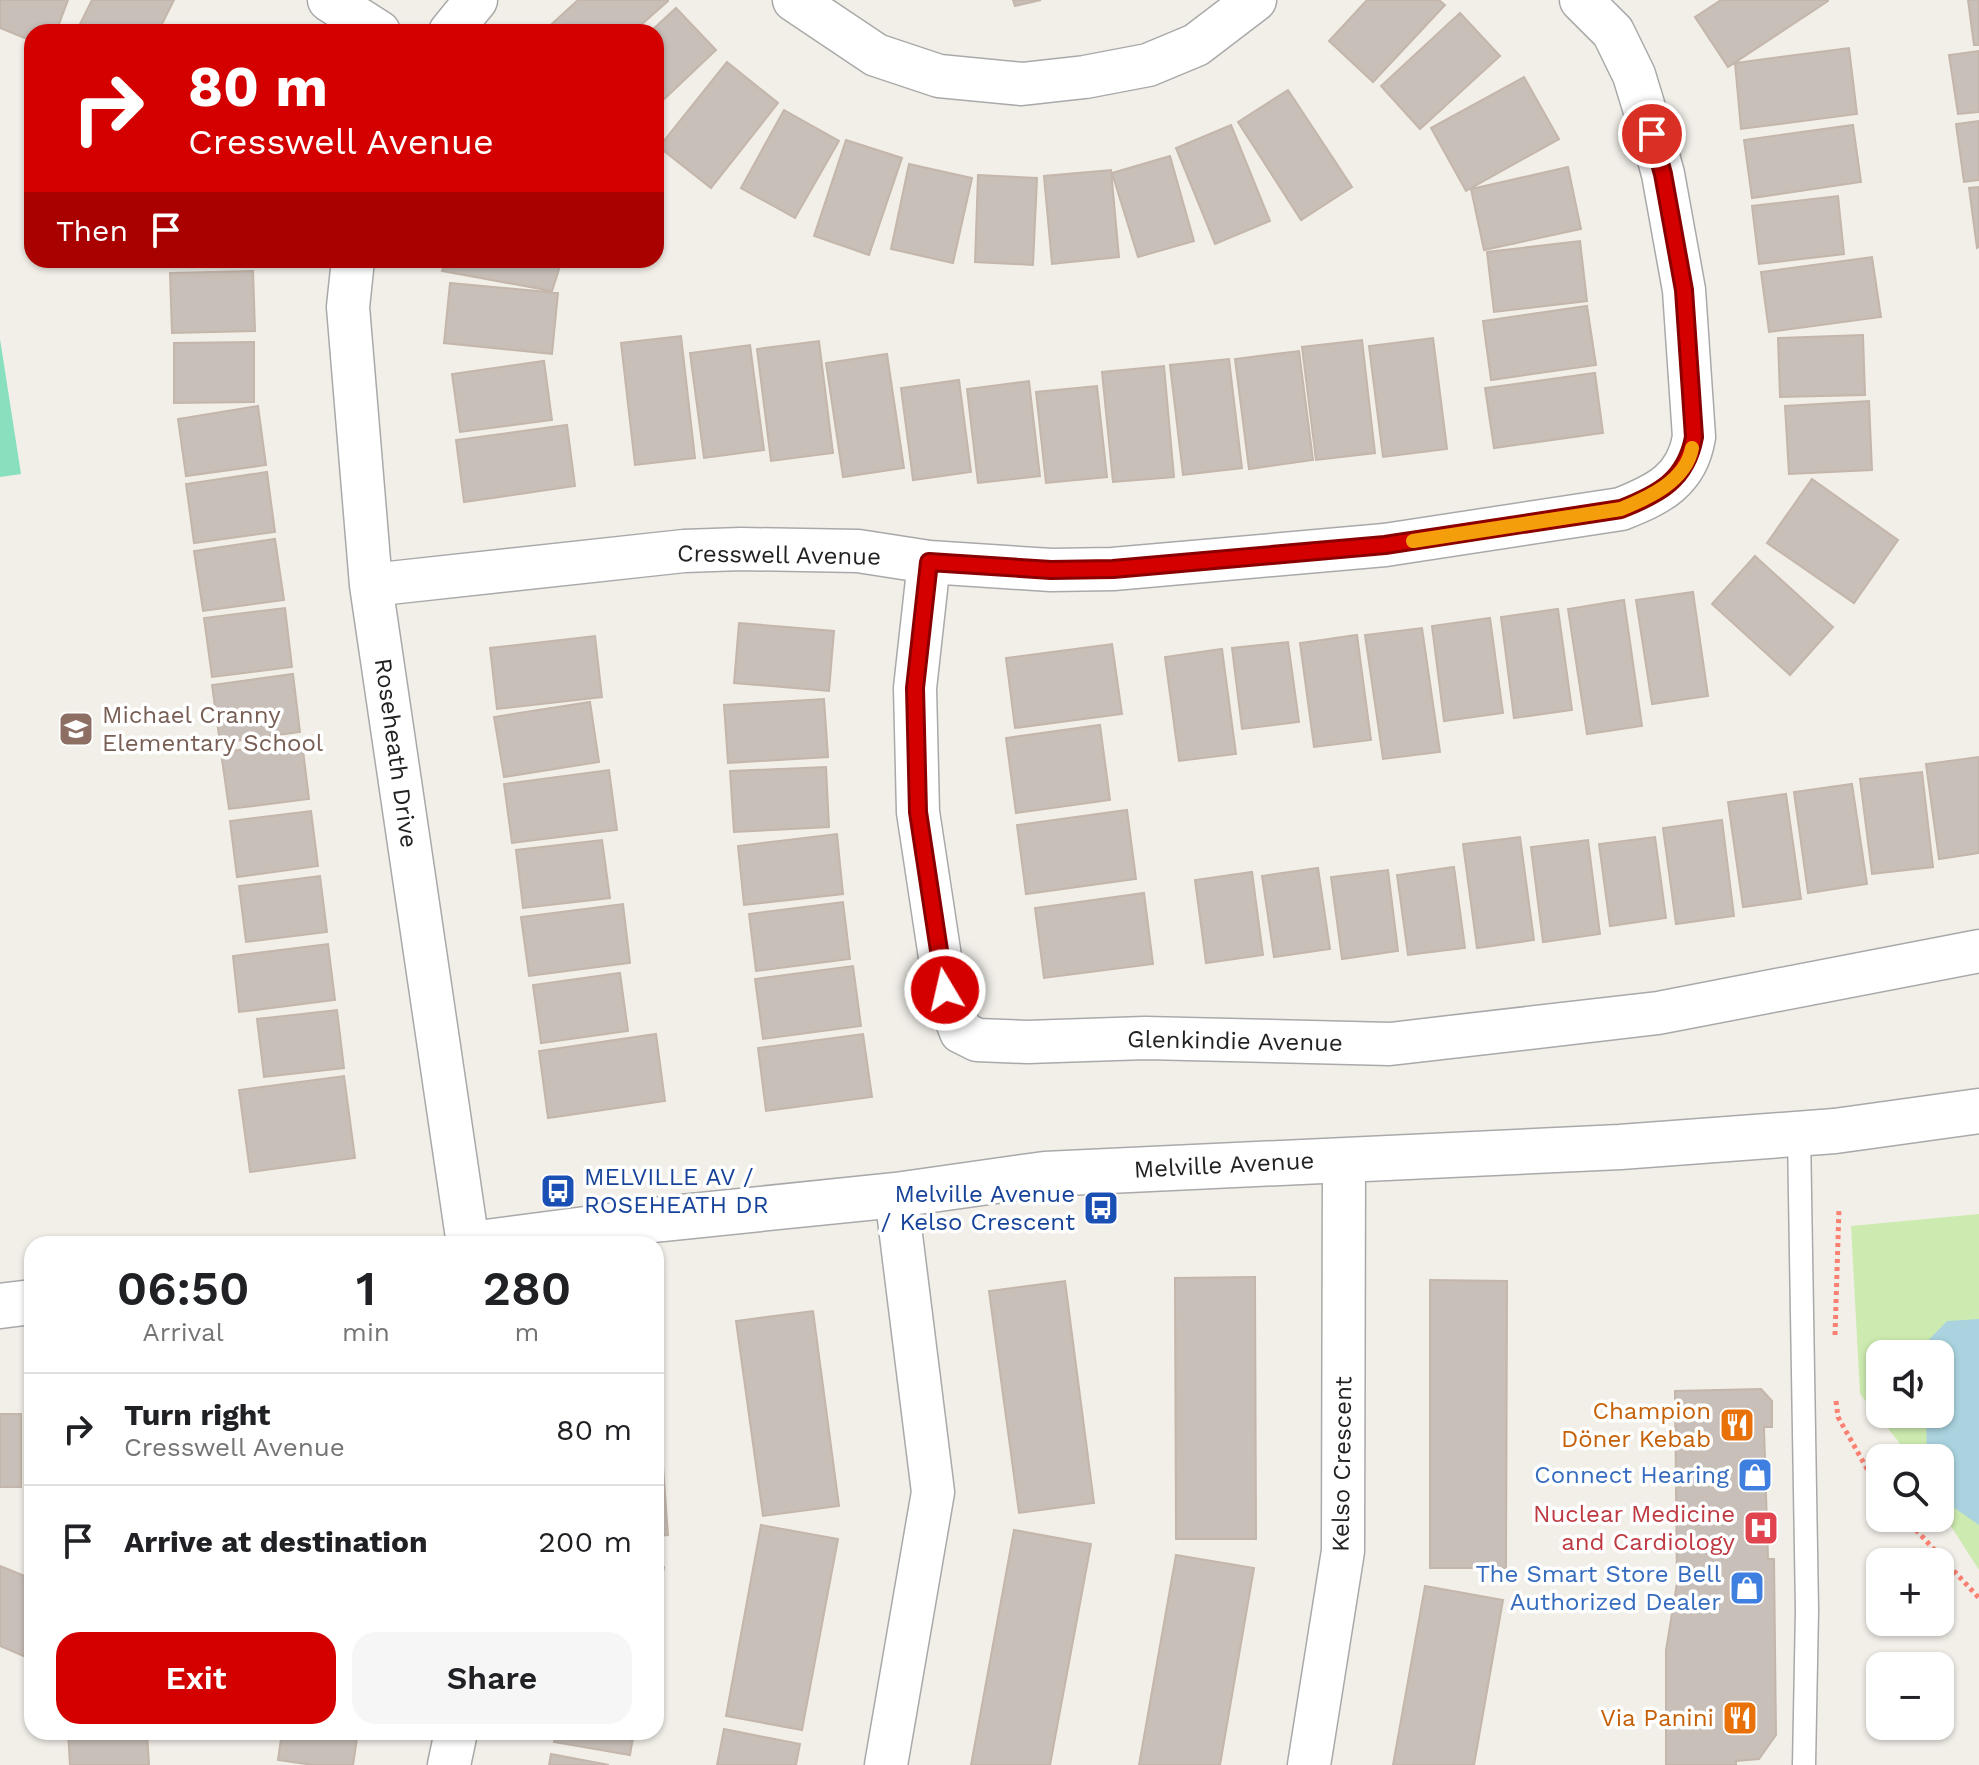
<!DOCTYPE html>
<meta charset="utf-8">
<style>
body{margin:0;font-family:"Work Sans",sans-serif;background:#f6f6f6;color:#202124;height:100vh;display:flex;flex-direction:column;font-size:30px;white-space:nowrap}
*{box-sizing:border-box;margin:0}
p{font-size:26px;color:#757577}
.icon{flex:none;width:44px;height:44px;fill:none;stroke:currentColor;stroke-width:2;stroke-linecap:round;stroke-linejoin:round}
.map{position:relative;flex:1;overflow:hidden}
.panel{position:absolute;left:24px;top:1236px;width:640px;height:504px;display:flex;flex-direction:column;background:#fff;border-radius:24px;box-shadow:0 2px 6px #0004}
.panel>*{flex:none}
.hud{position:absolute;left:24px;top:24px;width:640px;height:244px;border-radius:24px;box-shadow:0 2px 6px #0004;background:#d40000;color:#fff;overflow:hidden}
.buttons{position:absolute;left:1866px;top:1340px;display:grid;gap:16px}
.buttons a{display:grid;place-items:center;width:88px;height:88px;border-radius:16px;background:#fff;box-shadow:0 2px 6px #0004;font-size:40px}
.pin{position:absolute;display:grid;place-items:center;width:68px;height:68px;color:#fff;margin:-34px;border:4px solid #fff;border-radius:50%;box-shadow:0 2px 8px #0007}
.me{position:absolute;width:88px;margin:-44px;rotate:351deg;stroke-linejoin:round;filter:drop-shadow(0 0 6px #0008)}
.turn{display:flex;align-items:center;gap:28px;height:168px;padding:0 32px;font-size:36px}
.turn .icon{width:104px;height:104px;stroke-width:2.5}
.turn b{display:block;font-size:56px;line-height:68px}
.then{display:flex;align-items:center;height:76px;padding:0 32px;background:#0003;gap:16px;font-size:30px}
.eta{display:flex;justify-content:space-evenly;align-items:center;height:136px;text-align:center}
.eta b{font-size:48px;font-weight:600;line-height:56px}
.primary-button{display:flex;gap:16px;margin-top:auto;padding:16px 32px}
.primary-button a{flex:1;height:92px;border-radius:24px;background:#d40000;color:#fff;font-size:32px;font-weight:600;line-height:92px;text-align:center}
.primary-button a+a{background:#f6f6f6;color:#202124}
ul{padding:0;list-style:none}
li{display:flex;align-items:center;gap:24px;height:112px;padding:0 32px;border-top:2px solid #e0e0e0}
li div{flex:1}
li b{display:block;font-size:30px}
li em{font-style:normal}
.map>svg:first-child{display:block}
</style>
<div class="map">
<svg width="1979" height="1765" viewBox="0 0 1979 1765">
<rect width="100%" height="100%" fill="#f2efe9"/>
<path fill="#cdebb0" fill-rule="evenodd" d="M1979,1214V1570L1940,1509V1458H1909L1898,1441L1860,1394L1851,1226ZM1880,1354H1940V1414H1880Z"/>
<path fill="#88e0be" d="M0,339L21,474L0,477Z"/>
<path fill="#aad3df" d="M1979,1319V1525L1940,1498V1458H1927L1926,1414H1940V1354H1920L1919,1350L1947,1321Z"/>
<path fill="#c7bfb8" stroke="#c4b6ab" stroke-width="2" d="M0,0H68L56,32H32V41L0,28Z
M92,0H174L158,32H76Z
M578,0H668V1L633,32H543Z
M1013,0H1041L1015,6Z
M1367,0H1439L1445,5L1373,82L1329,41Z
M1721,0H1828V1L1728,67L1695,17Z
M1968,0H1979V45H1974Z
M676,8L716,50L656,107V32H650Z
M1460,13L1500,56L1420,129L1381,86Z
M1849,48L1857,114L1741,129L1735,63Z
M1979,51V112L1958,114L1949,55Z
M727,62L778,103L711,188L659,147Z
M1524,77L1559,139L1466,191L1431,128Z
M1288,90L1352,187L1301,220L1238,122Z
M784,110L839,141L795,218L741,188Z
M1979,121V180L1964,182L1956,124Z
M1231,125L1270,221L1215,244L1176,148Z
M1853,125L1861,182L1752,198L1744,140Z
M846,140L902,158L869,255L814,236Z
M1170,156L1194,241L1138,257L1112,173Z
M909,164L972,178L953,263L891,249Z
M1568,167L1581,229L1484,250L1471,189Z
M1111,170L1119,257L1052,264L1044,176Z
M978,175L1037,178L1033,265L975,262Z
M1979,187V247L1977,248L1969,188Z
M1838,196L1844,254L1759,264L1752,206Z
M1580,241L1587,301L1494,312L1487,252Z
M1872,257L1881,317L1769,332L1761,272Z
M221,260H256L254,267Z
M446,260H562L552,291L442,271Z
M253,271L255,331L172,333L170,273Z
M450,283L558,293L552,354L444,343Z
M1587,306L1596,365L1491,380L1483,321Z
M1863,335L1865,395L1780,397L1778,338Z
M681,336L695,458L635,465L621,343Z
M1433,338L1447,449L1383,457L1369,346Z
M1362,340L1375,453L1316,460L1302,347Z
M819,341L833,453L771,461L757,349Z
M254,342V402L174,403V343Z
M750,345L764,450L704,458L690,353Z
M1299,351L1313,460L1249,469L1235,359Z
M887,354L904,468L843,477L826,363Z
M1229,359L1242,468L1183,475L1170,365Z
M544,361L552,420L460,432L452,374Z
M1164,366L1174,477L1113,482L1102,372Z
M1595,373L1603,433L1494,448L1485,388Z
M959,380L971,472L913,480L901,388Z
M1029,381L1040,476L978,483L967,389Z
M1097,386L1107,477L1046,483L1036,392Z
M1869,401L1872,470L1789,474L1785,406Z
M258,406L266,465L186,476L178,419Z
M567,425L575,486L464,502L456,440Z
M267,472L275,532L194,543L186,484Z
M1812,479L1898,540L1854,603L1767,543Z
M275,539L284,600L203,611L194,551Z
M1755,556L1833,627L1790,675L1712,604Z
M1693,592L1708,696L1652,704L1636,600Z
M1624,600L1642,726L1587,734L1568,609Z
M285,608L292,667L212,677L204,618Z
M1558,609L1572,710L1514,718L1501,617Z
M1490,618L1503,713L1444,721L1432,626Z
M739,623L834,631L829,691L734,683Z
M1422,628L1440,752L1383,759L1365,635Z
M1357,635L1371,740L1314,747L1300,643Z
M595,636L602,697L497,709L490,648Z
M1288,642L1299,722L1242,729L1232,648Z
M1112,644L1122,714L1015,728L1006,658Z
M1222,649L1236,754L1179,761L1165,657Z
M293,674L300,732L220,743L212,685Z
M824,699L828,757L728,763L724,705Z
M590,702L599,762L504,777L494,717Z
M1100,725L1110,800L1016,813L1006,738Z
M302,742L309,799L229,809L221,752Z
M1979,757V853L1939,859L1926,764Z
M826,767L829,827L734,832L730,771Z
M609,770L617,830L512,843L504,784Z
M1922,772L1933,867L1872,874L1860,779Z
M1852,784L1867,884L1808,893L1794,792Z
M1786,794L1801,899L1743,907L1728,802Z
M1127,810L1136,879L1026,894L1017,825Z
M311,811L318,866L237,877L230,821Z
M1722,820L1734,916L1676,924L1663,828Z
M837,834L843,894L744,905L738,846Z
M1520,837L1534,940L1477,948L1463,844Z
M1655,837L1666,918L1610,926L1599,844Z
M602,840L610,898L523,908L516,850Z
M1588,840L1600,934L1543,942L1531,847Z
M1454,867L1465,948L1408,955L1397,875Z
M1318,868L1330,949L1274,957L1262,876Z
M1388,870L1398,951L1342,959L1331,877Z
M1252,872L1263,955L1206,963L1195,880Z
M320,876L327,932L246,942L239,886Z
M1144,893L1153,964L1044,978L1035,908Z
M843,902L850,959L756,971L749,914Z
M623,904L630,963L529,976L521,917Z
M328,944L335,1000L239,1012L233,956Z
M853,966L861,1026L763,1039L755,979Z
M620,973L628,1031L541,1043L533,985Z
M337,1010L344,1068L264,1077L257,1019Z
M656,1034L665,1101L548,1118L539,1051Z
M863,1034L872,1097L766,1111L758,1048Z
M344,1076L355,1158L250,1172L239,1090Z
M1255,1277L1256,1539H1176L1175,1278Z
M1430,1280L1507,1281L1506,1568H1430Z
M1065,1281L1094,1503L1019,1513L989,1291Z
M813,1311L839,1506L763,1516L736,1321Z
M656,1372L668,1535L656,1536Z
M1761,1389L1772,1401V1427H1764L1768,1559H1774L1776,1735L1759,1759L1736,1761V1765H1666V1650L1677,1583L1675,1391Z
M0,1414H21V1487H0Z
M761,1525L838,1539L802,1730L726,1716Z
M1014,1530L1091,1544L1050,1765H971Z
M1176,1555L1254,1568L1220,1765H1139Z
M0,1566L32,1579V1650L28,1658L0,1646Z
M656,1566L664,1567L656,1610Z
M1425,1586L1503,1600L1474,1765H1393Z
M724,1729L800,1744L796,1765H717Z
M68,1732H147L149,1765H70Z
M282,1732H358L353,1765H313L278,1760Z
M556,1732H634L630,1755L554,1742Z
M551,1754L609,1765H549Z"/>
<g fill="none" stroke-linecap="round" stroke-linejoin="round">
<defs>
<path id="service" d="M1799,1134L1807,1610L1804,1765"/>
<path id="minor" d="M329,0L379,32
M794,0L876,55L939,76L1022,84L1085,77L1148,65L1196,45L1255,0
M450,32L476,0
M353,260L348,307L371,585L468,1244
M929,562L915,688L918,812L945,990L961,1032L977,1040L1027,1042L1145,1038L1390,1044L1658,1013L1979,951
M371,585L684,551L741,549L858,551L929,562L1051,570L1113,569L1385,545L1621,509C1659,494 1687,480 1694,437L1684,290L1663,174L1652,134L1634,75L1613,32L1581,0
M449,1765L456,1732
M886,1765L933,1492L896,1195
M1309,1765L1343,1551L1344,1160"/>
<path id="tertiary" d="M471,1244L662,1219L896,1195L1045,1174L1620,1147L1835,1131L1979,1111
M0,1306L32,1302"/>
</defs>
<use href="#service" stroke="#a9a9a9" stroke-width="25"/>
<use href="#minor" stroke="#a9a9a9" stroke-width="45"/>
<use href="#tertiary" stroke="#a9a9a9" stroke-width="47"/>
<path stroke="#fa8072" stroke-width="5" stroke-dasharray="4 4" stroke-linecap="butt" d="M1835,1335L1839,1208
M1836,1401L1838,1417L1880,1492
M1905,1518L1979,1598"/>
<use href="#service" stroke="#fff" stroke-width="22"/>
<use href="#minor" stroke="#fff" stroke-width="42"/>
<use href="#tertiary" stroke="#fff" stroke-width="44"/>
</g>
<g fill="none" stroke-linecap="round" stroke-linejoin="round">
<defs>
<path id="route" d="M945,990L918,812L915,688L929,562L1051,570L1113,569L1385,545L1621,509C1659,494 1686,480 1694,437L1684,290L1663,174L1652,134"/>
</defs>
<use href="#route" stroke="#8a0000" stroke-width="20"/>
<use href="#route" stroke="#d40000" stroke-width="14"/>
<path stroke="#f59e0b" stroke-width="14" d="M1413,541L1621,509C1648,498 1686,481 1692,448"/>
</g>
<defs>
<symbol id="school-square" viewBox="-11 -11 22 22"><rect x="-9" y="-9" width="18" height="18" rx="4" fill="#8d6e63" stroke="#fff"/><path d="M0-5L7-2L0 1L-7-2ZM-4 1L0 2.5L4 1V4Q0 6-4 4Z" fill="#fff"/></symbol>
<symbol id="bus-square" viewBox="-11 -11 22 22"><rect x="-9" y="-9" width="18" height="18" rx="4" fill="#1a4fb4" stroke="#fff"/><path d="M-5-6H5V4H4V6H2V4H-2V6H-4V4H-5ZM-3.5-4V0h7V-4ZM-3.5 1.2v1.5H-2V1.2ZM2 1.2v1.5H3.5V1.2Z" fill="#fff"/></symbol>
<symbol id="restaurant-square" viewBox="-11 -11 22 22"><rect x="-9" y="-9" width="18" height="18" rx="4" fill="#e8710a" stroke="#fff"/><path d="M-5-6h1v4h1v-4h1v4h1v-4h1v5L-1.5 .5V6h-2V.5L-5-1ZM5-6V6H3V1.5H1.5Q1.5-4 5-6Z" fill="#fff"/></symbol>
<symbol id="shop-square" viewBox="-11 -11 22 22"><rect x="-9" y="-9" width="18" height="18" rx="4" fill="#3f7fe0" stroke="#fff"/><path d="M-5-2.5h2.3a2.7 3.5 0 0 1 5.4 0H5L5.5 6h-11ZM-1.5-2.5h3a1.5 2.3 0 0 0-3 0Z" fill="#fff"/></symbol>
<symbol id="hospital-square" viewBox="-11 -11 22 22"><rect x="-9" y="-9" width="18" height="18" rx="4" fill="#e0444e" stroke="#fff"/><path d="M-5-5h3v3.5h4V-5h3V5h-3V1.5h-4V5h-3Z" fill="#fff"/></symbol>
</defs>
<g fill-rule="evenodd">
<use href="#school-square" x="56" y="709" width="40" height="40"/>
<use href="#bus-square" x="538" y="1171" width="40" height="40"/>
<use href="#bus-square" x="1081" y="1188" width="40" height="40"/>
<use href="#restaurant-square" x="1717" y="1405" width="40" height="40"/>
<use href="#shop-square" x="1735" y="1455" width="40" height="40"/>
<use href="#hospital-square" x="1741" y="1508" width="40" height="40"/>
<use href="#shop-square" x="1727" y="1568" width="40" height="40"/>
<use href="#restaurant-square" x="1720" y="1698" width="40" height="40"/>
</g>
<g text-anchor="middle" stroke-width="7" stroke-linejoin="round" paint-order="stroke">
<g font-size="24" fill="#222" stroke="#fff">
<text transform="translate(779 555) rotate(1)" y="8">Cresswell Avenue</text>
<text transform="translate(396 753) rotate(82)" y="8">Roseheath Drive</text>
<text transform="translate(1235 1041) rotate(1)" y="8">Glenkindie Avenue</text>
<text transform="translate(1224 1165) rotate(-3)" y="8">Melville Avenue</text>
<text transform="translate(1342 1464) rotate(-89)" y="8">Kelso Crescent</text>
</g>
<g font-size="24" fill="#785e54" stroke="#fff" text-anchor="start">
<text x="102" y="723">Michael Cranny<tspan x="102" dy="28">Elementary School</tspan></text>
</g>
<g font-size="24" fill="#164399" stroke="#fff" text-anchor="start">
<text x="584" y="1185">MELVILLE AV /<tspan x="584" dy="28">ROSEHEATH DR</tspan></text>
<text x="1075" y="1202" text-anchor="end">Melville Avenue<tspan x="1075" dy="28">/ Kelso Crescent</tspan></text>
</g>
<g font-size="24" fill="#c56008" stroke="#fff" text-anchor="end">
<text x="1711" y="1419">Champion<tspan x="1711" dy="28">Döner Kebab</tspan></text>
<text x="1714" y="1726">Via Panini</text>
</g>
<g font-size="24" fill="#366cbe" stroke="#fff" text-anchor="end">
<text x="1729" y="1483">Connect Hearing</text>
<text x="1721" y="1582">The Smart Store Bell<tspan x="1721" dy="28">Authorized Dealer</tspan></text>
</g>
<g font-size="24" fill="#be3a42" stroke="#fff" text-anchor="end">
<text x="1735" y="1522">Nuclear Medicine<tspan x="1735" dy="28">and Cardiology</tspan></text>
</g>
</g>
</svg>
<div class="buttons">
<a><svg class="icon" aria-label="sound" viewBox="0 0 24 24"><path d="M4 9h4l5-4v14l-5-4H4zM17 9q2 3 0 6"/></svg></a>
<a><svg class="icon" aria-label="search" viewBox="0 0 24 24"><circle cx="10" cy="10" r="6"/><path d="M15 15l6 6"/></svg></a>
<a>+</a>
<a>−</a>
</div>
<div class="pin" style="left:1652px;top:134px;background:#d93025"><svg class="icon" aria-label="arrive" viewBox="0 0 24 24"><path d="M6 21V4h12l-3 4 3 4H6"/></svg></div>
<svg class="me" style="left:945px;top:990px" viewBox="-20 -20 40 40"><circle r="17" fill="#d40000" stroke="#fff" stroke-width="3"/><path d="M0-11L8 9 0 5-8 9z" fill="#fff"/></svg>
<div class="hud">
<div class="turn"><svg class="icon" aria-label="right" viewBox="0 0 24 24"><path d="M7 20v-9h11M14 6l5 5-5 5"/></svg><div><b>80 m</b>Cresswell Avenue</div></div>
<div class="then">Then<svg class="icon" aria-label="arrive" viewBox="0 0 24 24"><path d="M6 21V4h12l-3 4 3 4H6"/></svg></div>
</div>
<section class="panel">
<div class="eta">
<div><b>06:50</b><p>Arrival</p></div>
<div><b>1</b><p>min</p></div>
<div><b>280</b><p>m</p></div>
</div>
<ul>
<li><svg class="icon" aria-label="right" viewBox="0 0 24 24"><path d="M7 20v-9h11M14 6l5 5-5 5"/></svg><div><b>Turn right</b><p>Cresswell Avenue</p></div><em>80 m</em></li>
<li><svg class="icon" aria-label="arrive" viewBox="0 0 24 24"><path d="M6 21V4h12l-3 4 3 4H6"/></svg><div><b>Arrive at destination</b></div><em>200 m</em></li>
</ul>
<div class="primary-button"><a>Exit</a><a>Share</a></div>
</section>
</div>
